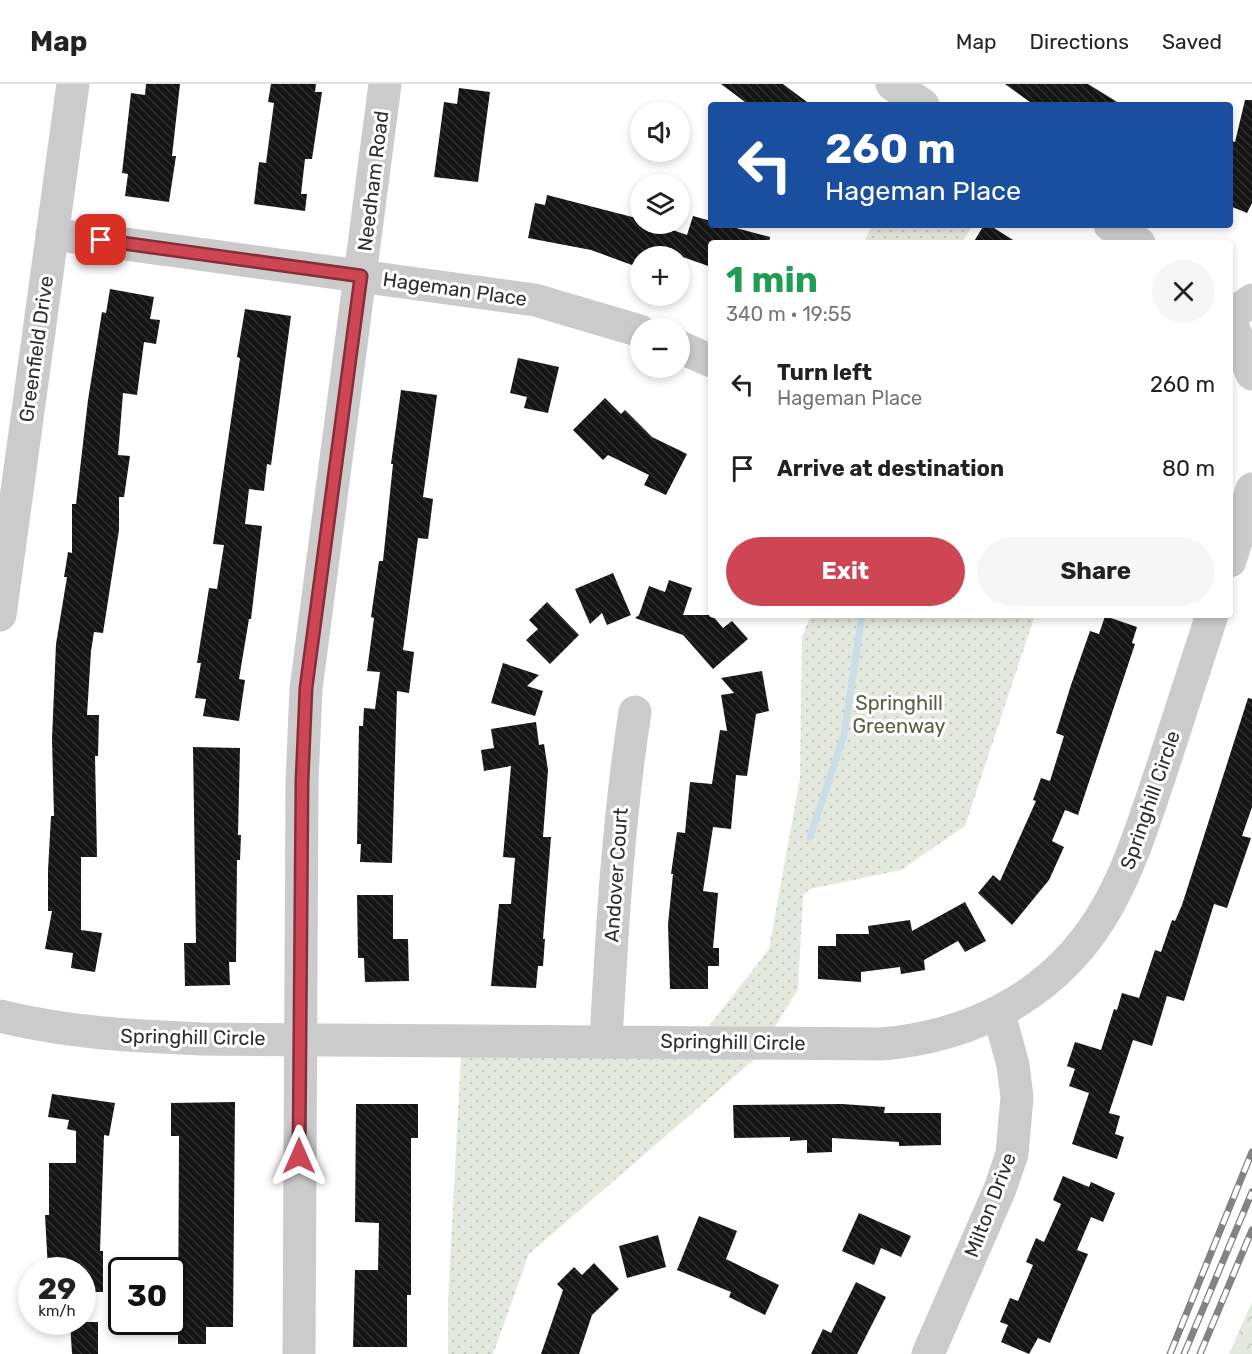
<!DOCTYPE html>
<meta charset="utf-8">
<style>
body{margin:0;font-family:Rubik,sans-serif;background:#f6f6f6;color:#222;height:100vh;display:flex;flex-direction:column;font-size:22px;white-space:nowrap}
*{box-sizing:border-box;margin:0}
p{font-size:20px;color:#767676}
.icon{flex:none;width:33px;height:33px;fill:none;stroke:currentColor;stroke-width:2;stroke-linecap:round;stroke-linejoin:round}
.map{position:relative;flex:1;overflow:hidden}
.panel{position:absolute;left:708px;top:156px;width:525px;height:378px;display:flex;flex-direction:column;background:#fff;border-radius:6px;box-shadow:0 3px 9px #0003}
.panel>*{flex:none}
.banner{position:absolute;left:708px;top:18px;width:525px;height:126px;border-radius:6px;box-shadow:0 3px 9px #0003;background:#1a4fa0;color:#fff;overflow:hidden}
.buttons{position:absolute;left:630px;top:18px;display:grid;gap:12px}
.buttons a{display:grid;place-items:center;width:60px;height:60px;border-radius:50%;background:#fff;box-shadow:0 3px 9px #0003;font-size:30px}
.speed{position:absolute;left:18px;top:1173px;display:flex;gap:12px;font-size:30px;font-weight:700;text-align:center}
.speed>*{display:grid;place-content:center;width:78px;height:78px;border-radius:50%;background:#fff;box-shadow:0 3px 9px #0003;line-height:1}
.speed small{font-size:15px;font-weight:400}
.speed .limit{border:3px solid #111;border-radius:9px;background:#fff;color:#111}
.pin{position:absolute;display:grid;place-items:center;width:51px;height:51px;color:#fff;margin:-26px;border-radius:12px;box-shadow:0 3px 9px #0006}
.me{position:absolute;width:66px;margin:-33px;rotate:0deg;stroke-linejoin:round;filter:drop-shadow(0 0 4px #0008)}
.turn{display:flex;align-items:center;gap:21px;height:126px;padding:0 18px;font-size:27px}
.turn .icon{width:78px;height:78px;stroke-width:2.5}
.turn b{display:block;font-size:42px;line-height:51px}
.round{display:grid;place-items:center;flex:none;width:63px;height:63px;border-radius:32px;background:#f6f6f6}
.headline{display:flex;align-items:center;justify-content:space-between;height:102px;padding:0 18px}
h1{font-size:36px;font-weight:700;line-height:45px;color:#1e9e55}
.button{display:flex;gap:12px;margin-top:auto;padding:12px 18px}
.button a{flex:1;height:69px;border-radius:36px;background:#ce4654;color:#fff;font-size:24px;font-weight:700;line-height:69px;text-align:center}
.button a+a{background:#f6f6f6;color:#222}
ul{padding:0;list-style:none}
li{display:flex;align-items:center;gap:18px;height:84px;padding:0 18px}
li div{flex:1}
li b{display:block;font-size:22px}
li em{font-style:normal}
header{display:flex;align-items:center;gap:36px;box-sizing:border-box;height:84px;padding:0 30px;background:#fff;border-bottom:2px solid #e0e0e0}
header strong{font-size:28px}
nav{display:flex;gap:33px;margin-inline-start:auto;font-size:21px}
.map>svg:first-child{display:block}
</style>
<header>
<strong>Map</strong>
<nav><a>Map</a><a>Directions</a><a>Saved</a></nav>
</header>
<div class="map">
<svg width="1252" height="1270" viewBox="0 0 1252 1270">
<defs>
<pattern id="forest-crowns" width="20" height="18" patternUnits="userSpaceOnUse" patternTransform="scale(1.5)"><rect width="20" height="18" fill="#e4e9dd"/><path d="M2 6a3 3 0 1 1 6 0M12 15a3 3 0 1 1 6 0" fill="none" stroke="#c4c8be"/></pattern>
<pattern id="park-dots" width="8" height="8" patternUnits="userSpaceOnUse" patternTransform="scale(1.5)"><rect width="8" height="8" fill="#e4e9dd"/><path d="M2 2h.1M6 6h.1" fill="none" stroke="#c4c8be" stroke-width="1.8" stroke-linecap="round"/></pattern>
<pattern id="building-back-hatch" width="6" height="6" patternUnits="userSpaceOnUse" patternTransform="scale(1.5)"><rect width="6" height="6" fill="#151515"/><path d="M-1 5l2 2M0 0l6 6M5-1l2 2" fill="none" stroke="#2f2f2f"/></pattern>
</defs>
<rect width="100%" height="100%" fill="#fff"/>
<path fill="url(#forest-crowns)" d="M1252,1218V1270H1229Z"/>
<path fill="url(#park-dots)" d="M872,141H973L962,159H864Z
M811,531H1035L965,742L901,786L810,805L803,811L798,905L756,974L529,1170L493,1270H448V1218L461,970L685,973L769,865L800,694L802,553Z"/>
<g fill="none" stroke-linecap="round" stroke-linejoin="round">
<path stroke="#cbdde7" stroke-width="7" d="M810,753L844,651L862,531"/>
</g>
<path fill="url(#building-back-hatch)" d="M146,0H180L172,72H176L169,118L125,112L128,90L122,89L131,9L145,11Z
M271,0H316L315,8H322L312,75H305L301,110H307L305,127L254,120L259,78L266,79L274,19L268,18Z
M721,0H783L811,21H749Z
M1005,0H1088L1122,21H1034Z
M459,4L490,8L478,98L434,93L444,18L457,20Z
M1245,16H1252V119L1247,129L1230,122V67L1232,57L1235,58Z
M547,111L640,135V140H655L687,151L693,132L711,137V141H725L770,153L769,159H711V183L680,172H640V184L591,166L528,154L535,119L545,121Z
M984,141H989L1018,159H973Z
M110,205L154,213L150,235L160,236L156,260L144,258L137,311L123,309L118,371L130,372L124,413H119V446L103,549L94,548L91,567L87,631H99L98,672H95L97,773H81V846L102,849L95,888L71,884L73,869L45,865L52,827H48V786L51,732H54L52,655L56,560L67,493H64L68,468L72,469V420H76L88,316L102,228L106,229Z
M245,225L291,232L271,381L267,380L264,407L249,405L245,440L262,442L251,535H249L239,595L245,596L239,637L203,632L206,615L195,614L201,579H197L209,504L217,505L224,461L213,460L240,274L237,273Z
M518,274L559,283L548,329L524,324L527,313L510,309Z
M401,306L437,311L423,413L433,415L428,455L418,454L403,566L414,568L409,609L397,607L392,779L360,778L361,760H357L359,642H363L364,624L375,625L380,588L367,587L374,534L371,533L379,477H383L393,380H391Z
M605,314L621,330L625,326L652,353L687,370L666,411L644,401L649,391L608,371L603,376L573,346Z
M613,489L631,531L607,541L602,529L590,540L575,505Z
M669,496L692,504L683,531H712L723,544L732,537L748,555L713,585L683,551L635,534L639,531L649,502L665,508Z
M547,518L579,551L550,580L526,556L538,545L529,536Z
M1105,532L1137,543L1132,559L1135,560L1078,731L1065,726L1052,757L1064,763L1049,796L1012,841L978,809L993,791L1000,797L1036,717L1033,716L1041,694L1050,697L1064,652L1056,649L1071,601L1090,547L1099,550Z
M503,579L539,591L527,602L543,607L535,632L491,619Z
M762,587L769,627L756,630L747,692L736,691L731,745L713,743L703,807L718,809L713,864H719V882H708V905H670L668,840L673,790H671L677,748L685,749L690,698L712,700L720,646L727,647L721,611L734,609L721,594Z
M1248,614L1252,615V723L1242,752L1251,754L1227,824L1214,820L1184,917L1167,912L1152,962L1133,956L1109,1029L1120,1032L1115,1050L1124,1053L1117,1075L1072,1060L1089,1009L1069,1002L1075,985L1067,982L1075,958L1101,966L1114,925L1117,926L1122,909L1139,914L1155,866L1161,868L1172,836L1175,837L1182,821Z
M536,638L539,661L544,660L548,686L543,753H551L543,855H545L543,882H538L536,904L491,902L499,820H511L515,774L503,773L511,682L484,687L481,666L494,664L491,645Z
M193,663L240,664L238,751H241L240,776H237L236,878H229L230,901L185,902L184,859H196Z
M357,811H393V855H408L409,897L365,898L364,874H358Z
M965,818L986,857L965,868L958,857L924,876L925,886L901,890L900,883L861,888V898L818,895V862H836V850H869L868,842L910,836L912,847Z
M52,1010L115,1019L109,1052L104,1051L100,1167H103V1208H82V1186H48L45,1131H49V1079H76V1047L67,1045L69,1036L48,1033Z
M235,1018L233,1243H206V1260H178L179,1052H171V1019Z
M356,1020H418V1054H411V1211H407V1263H353L355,1186H378L379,1139L355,1138Z
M842,1020L885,1023L884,1029H941V1061L899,1062V1058L832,1054V1068L807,1069V1056L790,1057V1053L734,1054L733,1021Z
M1063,1092L1089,1103L1091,1098L1115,1109L1103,1138L1091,1133L1077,1166L1088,1170L1050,1259L1038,1254L1029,1270L1001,1258L1008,1241L1000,1238L1010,1214L1018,1217L1033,1181L1026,1178L1036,1154L1044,1158L1061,1120L1053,1116Z
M859,1129L911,1152L901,1173L881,1164L874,1181L842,1167Z
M699,1132L737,1147L726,1175L779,1201L765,1231L729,1213L731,1208L677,1186Z
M658,1151L666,1183L627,1194L619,1162Z
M594,1179L619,1205L592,1231L579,1270H541L563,1206L557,1200L574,1183L582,1191Z
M856,1198L886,1213L857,1270H811L823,1245L831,1249Z
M70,1238H98V1270H72Z"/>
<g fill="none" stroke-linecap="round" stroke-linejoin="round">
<path stroke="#cbcbcb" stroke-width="33" d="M892,0L923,21
M1110,141L1139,159
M52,150L535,216L640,247
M1230,232L1252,216
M1230,236L1252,290
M680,263L711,277
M1230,477L1252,405
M0,531L73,0
M0,932C69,949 132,952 203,955L881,960C978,952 1063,906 1110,818C1132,778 1145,734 1160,691C1177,638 1195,584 1212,531
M606,956C612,846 618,737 635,628
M299,1270L302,697L306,605L385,0
M928,1270L1000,1105L1012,1070L1017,1013L1013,981L999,930"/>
<defs>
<path id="rail" d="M1170,1270L1252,1068
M1184,1270L1252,1108
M1200,1270L1252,1146"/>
</defs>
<use href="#rail" stroke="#838383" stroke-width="7"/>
<use href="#rail" stroke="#fff" stroke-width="4.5" stroke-dasharray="14" stroke-linecap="butt"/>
</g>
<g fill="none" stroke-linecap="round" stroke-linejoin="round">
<defs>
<path id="route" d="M101,156L361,192L306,604L302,697L299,1072"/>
</defs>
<use href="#route" stroke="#862e37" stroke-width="15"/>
<use href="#route" stroke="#ce4654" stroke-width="10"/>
</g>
<g text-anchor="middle" stroke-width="6" stroke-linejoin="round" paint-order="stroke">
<g font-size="20" fill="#2e2e2e" stroke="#fff">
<text transform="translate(373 97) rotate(-83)" y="7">Needham Road</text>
<text transform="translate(455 205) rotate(8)" y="7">Hageman Place</text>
<text transform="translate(36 265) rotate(-82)" y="7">Greenfield Drive</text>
<text transform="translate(1150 716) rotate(-71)" y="7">Springhill Circle</text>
<text transform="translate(616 791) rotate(-86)" y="7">Andover Court</text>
<text transform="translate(193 953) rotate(1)" y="7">Springhill Circle</text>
<text transform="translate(733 958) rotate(1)" y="7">Springhill Circle</text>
<text transform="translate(990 1121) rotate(-69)" y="7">Milton Drive</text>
</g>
<g font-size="20" fill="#526341" stroke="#fff">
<text x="899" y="626">Springhill<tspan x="899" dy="23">Greenway</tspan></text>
</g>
</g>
</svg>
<div class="buttons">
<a><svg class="icon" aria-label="sound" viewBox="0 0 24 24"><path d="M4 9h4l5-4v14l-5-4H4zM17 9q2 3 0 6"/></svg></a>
<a><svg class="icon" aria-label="layers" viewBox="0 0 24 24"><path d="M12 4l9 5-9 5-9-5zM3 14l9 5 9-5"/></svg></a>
<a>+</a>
<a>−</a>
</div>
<div class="speed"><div>29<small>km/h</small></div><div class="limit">30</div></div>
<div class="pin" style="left:101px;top:156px;background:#d93025"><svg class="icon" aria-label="arrive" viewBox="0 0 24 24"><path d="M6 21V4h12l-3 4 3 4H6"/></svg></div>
<svg class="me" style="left:299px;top:1072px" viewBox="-20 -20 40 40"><path d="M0-17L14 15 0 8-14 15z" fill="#ce4654" stroke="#fff" stroke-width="4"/></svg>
<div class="banner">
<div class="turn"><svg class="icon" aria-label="left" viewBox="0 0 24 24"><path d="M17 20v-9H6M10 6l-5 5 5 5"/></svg><div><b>260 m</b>Hageman Place</div></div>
</div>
<section class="panel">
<div class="headline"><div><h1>1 min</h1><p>340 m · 19:55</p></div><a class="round"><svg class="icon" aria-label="close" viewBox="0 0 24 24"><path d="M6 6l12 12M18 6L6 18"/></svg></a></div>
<ul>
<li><svg class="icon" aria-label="left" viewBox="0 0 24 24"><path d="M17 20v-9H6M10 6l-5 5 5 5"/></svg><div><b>Turn left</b><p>Hageman Place</p></div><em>260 m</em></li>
<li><svg class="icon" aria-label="arrive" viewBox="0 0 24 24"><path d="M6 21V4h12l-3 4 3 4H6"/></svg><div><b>Arrive at destination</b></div><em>80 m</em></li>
</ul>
<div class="button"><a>Exit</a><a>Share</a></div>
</section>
</div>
